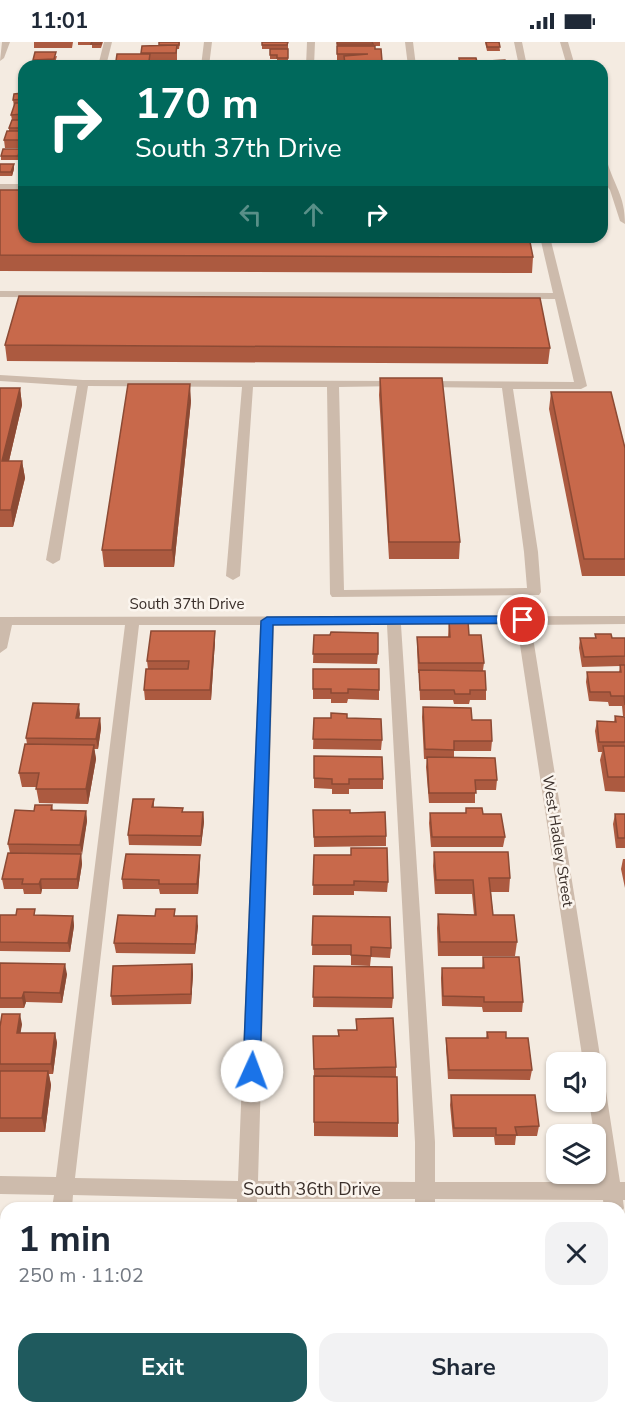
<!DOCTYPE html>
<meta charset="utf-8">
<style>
body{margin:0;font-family:"Nunito Sans",sans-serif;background:#f2f2f3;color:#1f2937;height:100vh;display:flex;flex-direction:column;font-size:22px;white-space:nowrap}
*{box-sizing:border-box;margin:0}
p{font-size:20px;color:#747a83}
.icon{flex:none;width:33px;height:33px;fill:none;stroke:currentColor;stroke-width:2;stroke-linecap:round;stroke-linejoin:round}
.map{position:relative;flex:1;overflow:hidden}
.panel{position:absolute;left:0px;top:1160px;width:626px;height:212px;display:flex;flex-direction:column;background:#fff;border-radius:18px 18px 0 0;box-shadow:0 2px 4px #0004}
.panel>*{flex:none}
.top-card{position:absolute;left:18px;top:18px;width:590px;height:183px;border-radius:18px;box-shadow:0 2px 4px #0004;background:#00695c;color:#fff;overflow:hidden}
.fabs{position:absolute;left:546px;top:1010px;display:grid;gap:12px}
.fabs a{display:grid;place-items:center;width:60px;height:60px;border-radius:12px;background:#fff;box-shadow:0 2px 4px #0004;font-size:30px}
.pin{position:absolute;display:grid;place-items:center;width:51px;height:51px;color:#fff;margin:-26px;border:3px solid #fff;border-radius:50%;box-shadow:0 2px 6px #0007}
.me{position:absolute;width:66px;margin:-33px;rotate:2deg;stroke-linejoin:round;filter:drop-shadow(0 0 4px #0008)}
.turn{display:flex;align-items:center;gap:21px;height:126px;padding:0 18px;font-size:27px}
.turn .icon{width:78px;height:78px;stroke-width:2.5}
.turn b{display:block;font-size:42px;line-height:51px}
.lanes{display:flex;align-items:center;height:57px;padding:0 18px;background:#0003;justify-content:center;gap:30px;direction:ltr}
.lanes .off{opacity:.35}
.round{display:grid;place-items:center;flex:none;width:63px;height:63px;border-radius:18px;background:#f2f2f3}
.head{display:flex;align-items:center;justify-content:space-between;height:102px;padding:0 18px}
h1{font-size:36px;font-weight:700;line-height:45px}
.cta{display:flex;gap:12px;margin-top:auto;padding:12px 18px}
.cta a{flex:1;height:69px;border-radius:18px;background:#1f5a5e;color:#fff;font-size:24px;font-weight:700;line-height:69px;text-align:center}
.cta a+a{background:#f2f2f3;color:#1f2937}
.status{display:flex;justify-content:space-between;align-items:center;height:42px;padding:0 30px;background:#fff;direction:ltr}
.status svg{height:16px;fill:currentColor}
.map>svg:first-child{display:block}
</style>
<div class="status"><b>11:01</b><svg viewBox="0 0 49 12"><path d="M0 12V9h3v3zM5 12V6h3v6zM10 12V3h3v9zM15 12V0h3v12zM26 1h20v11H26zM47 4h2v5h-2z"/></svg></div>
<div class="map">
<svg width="625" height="1370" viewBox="0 0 625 1370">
<rect width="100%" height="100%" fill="#f4ebe1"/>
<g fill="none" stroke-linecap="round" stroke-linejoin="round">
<path fill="#cdbbac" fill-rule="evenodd" d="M2,0H10L4,16L0,19Z
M104,0H112L106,24H98Z
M204,0H212L209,24H201Z
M307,0H315L314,24H306Z
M405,0H413L416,24H408Z
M514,0H522L527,24H519Z
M560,0H568L575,24H567Z
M602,116L607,119C614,144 625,153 625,182L620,179L610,148L602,137Z
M0,142H24V148H0Z
M540,195H550L587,344L581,347H513L538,510L541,550L539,553L332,555L330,552L327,345H253L240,534L233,538L226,534L242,345L88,344L60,518L53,522L46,518L77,344L0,339V333L83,338L399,339L405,342L403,344L339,345L344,548L527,546L524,510L502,346L423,345L417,342L423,339L574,340L555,257L0,255V249L553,251Z
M625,574V582L531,583L601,1020L596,1026V1020H583L517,583H401L435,1100V1140H600L596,1092H594L589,1059H596V1035L603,1037L605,1043L620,1140H625V1158H623L624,1166L621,1172L620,1166H604L603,1158L435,1157V1166H415V1157H257V1166H237V1157L73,1153L72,1166H52L54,1153L0,1152V1134L56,1135L125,583H12L7,606L0,611V575ZM139,583H260L238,1139L75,1136ZM274,583H387L415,1100V1140L258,1139Z
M620,1191L625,1193V1245L620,1243Z
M26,1365H48L47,1370H25Z
M229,1365H251V1370H229Z
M426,1365H448V1370H426Z"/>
</g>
<path fill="#ac5a40" d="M34,0H73L72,6H34Z
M78,0H103L101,6H92V3H78Z
M180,0L179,7H177V18L150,19V24H116V19L141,12L142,4H159Z
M262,0H288V20H277V17H270V7H262Z
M337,0H380V4H375V7H381L382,24H344V20H337Z
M485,0H499L500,9H487Z
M57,14L55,21L34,22L33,18Z
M24,49V106H5L4,98L9,89V86L12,78L11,73L14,65L13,58L23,51Z
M21,111L19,118H1V114Z
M0,122H14V127L12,134H0Z
M0,148L533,215L532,231L0,229Z
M5,303L550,306L548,322L7,319Z
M380,336L460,500L459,517H389L379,353Z
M0,346H20L22,363L9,419H22L25,436L13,485H0Z
M551,350L625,406V534H582L549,367Z
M191,359L174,525H104L102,508Z
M449,578L469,593L484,621L483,628L486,648V658H470L469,662H454L453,658H420L419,631H418L417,604V595H448Z
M595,592L612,596H625V674H623L622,664H609L608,660L589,659L586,640L587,630H619L620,624L582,625L579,606L580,596H595Z
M314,593L378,612L377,622L313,621Z
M215,599L211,658H145L144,648L148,627L147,619Z
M313,627H379V658L348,657L347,661H331V657H313Z
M423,665L472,678L492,699L491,709H454V716L497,738L496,748H475V761H429L426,725L427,717H424L422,675Z
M80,672L79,676H100L101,686L98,707H94L96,717L88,762L39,761L36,745H22L19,731L27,702L26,696Z
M615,674L625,675V751V750L605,749L600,718L602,710H598L595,689L597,679L614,680Z
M314,676H347L382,698L381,708L313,707Z
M314,714L383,737V747H349V752H332V747L314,746Z
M154,757V765L183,766V770H203L204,780L201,804L129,803L128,793Z
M52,763L53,768L86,769L87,779L81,813L82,822L78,847H42L41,852H24L23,847H4L2,837L10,811L8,802L34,769Z
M466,766L483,772L505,795L503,805H431L429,781L430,771H466Z
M313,768L350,771L386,794V804L314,805Z
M615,772H625V806H616L613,782Z
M434,810L510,836L509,850H491L493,873L517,900L515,914H438L437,886L438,872L474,873L472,852H435L433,824Z
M200,813V823L198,852H160L159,847H123L122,837Z
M314,813L388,840L387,850L354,849V853H313Z
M623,817H625V846L621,827Z
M0,873L73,874L74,884L70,910L0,909Z
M176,874L198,884L195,912L116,911L114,901Z
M313,874L391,906L390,916L371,915L370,924L351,923V913H312Z
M483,915L523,960L522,970H483L482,965L442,964L441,936L442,926H482Z
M0,921L67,932L62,961L26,960L24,966H0Z
M192,922L193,932L191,962L112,963L111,954Z
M314,924L393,956L392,966L313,965Z
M356,977L396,1025V1035L398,1081V1095L314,1094V1036L313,994H338V988H356Z
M22,982L20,991H55L57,1001L53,1032H49L51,1043L45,1090H0V985Z
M487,990L506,996L532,1028L530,1038L448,1037L446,1006V996H486Z
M451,1053L539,1084L537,1094H516L515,1103H495L494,1095H453L450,1063Z
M6,1185V1233H0V1186Z"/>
<path fill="#8c4a34" d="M14,122V127L12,134L11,130Z
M190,342L191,359L174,525L172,508Z
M20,346L22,363L5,436L2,419Z
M22,419L25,436L13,485L11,468Z
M215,589V599L211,658L210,648Z
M79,662L80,672L77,686L76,676Z
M100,676L101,686L98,707L96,697Z
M94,703L96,717L88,762L86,747Z
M86,769L87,779L82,813L80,803Z
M203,770L204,780L201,804V794Z
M81,812L82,822L78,847L77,837Z
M200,813V823L198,852L197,842Z
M41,837L42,847L41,852L39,842Z
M73,874L74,884L70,910L68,901Z
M197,874L198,884L195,912V902Z
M65,922L67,932L62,961L60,951Z
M192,922L193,932L191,962V952Z
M24,950L26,960L24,966L22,956Z
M20,972L22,982L19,1001L17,991Z
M55,991L57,1001L53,1032L51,1022Z
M48,1029L51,1043L45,1090L42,1076Z
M3,1300L5,1309L0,1344V1319Z
M14,1365H19L18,1370H13Z"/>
<path fill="#c8694b" stroke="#8c4a34" stroke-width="1.5" d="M92,0H101V2H91Z
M159,0H179V3H159Z
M262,0H288L287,3H262Z
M337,0H372L373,2H337Z
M486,0H499L500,5H487Z
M177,3L176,11H141L142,4Z
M337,4H375V7H381L382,19H376V22H345L344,14L368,12H337Z
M270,7H288V16H277V13H270Z
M35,10H56L54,17L33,18Z
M117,12H150L149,19H116Z
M459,16H476L478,24H460Z
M505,18L507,24H491L489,19Z
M236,19H264L263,24H235Z
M24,49V57L13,58L14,52L23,51Z
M15,61H24V72L11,73Z
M12,78H24V86H9Z
M7,89H24V98H4Z
M3,107H20L18,114H1Z
M0,122H14L11,130H0Z
M0,148H24V195H529L533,215L0,213Z
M19,254L540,256L550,306L5,303Z
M380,336H442L460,500H389Z
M128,342H190L172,508H102Z
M0,346H20L2,419H22L11,468H0Z
M551,350H611L625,406V517H584Z
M449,578L468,579L469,593H481L484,621H419L417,595H450Z
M151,589H215L210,648H144L146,627H188L189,619H147Z
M331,590L378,591V612H313L314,593H330Z
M595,592H611L612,596H625V614L584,615L580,596H596Z
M620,623H625V663L624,654H611L610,650H590L587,630H621Z
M313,627H379V648L348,647V651H331V647H313Z
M419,628L485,629L486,648H470V652H455L454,648H420Z
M33,661L79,662L76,676H100L96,697L26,696Z
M423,665L471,666L472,678H491L492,699H454V708L425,707Z
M331,671L347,672V676L381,677L382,698L313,697L314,676H331Z
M615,674L625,675V700H599L597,679L616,680Z
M25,702L94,703L86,747H36L39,731H19Z
M603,704H625V735H608Z
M314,714L382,715L383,737H349V742H332V737L314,736Z
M427,715L495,716L497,738H475L476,751H429Z
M133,757H154L152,765L183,766L182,770H203L201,794L128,793Z
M35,763H52L51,768L86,769L80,803L8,802L15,768L34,769Z
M466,766H482L483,772H501L505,795H432L430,771H466Z
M313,768H350V771L385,770L386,794L314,795Z
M615,772H625V796H618Z
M351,806H387L388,840L354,839V843H313L314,813H351Z
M434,810H508L510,836H489L493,873H514L517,900H440L438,872L476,873L473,838H436Z
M8,811L81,812L77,837H41L39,842H22L23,837H2Z
M126,812L200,813L197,842H159V838L122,837Z
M17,867H35L34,873L73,874L68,901L0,900V873H16Z
M156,867H175L174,874H197L195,902L114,901L118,873L155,874Z
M313,874L390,875L391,906L371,905V914L351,913V903H312Z
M483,915H519L523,960H484V955L443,954L442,926H484Z
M0,921L65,922L60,951L24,950L22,956H0Z
M192,922L191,952L111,954L113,924Z
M314,924L392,925L393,956L313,955Z
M2,972H20L17,991H55L51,1022H0V985Z
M393,976L396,1025L314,1027L313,994H339L338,988H357L356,977Z
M487,990H506V996H528L532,1028H449L446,996H488Z
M0,1029H48L42,1076H0Z
M314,1034L397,1035L398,1081L314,1080Z
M451,1053H535L539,1084L515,1085L517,1093H496V1086H454Z
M6,1185V1224H0V1186Z
M0,1300H3L0,1319Z
M0,1351L6,1352V1365H14L13,1370H0Z
M73,1365H173V1370H73Z
M306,1365H404L405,1370H306Z
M466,1365H583L584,1370H466Z"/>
<path fill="#1a73e8" stroke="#114b97" stroke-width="1.5" d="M523,574L530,578L528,581L273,583L260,1029L257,1034L252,1036L246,1034L243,1029L261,579L267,575Z"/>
<g text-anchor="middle" stroke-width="5" stroke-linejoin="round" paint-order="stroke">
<g font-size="15" fill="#3b302b" stroke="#fbf5ee">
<text x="187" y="567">South 37th Drive</text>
<text transform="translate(558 799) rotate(81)" y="5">West Hadley Street</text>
</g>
<g font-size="18" fill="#3b302b" stroke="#fbf5ee">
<text x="312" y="1153">South 36th Drive</text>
</g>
</g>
</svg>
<div class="fabs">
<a><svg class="icon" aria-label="sound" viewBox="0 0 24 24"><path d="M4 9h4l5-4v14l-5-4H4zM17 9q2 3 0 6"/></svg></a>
<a><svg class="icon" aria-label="layers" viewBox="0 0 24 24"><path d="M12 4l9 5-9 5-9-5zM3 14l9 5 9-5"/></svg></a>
</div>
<div class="pin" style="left:523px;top:578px;background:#d93025"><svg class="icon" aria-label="arrive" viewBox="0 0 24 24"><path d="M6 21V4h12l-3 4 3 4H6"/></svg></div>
<svg class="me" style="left:252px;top:1029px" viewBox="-20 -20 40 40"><circle r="19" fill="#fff"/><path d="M0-13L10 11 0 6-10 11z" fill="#1a73e8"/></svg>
<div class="top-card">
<div class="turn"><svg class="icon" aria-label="right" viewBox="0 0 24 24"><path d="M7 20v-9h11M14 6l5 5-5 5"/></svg><div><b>170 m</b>South 37th Drive</div></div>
<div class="lanes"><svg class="icon off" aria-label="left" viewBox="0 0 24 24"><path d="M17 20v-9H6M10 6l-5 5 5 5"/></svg><svg class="icon off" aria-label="ahead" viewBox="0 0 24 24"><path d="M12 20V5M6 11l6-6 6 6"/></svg><svg class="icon" aria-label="right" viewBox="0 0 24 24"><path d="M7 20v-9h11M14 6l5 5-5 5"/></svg></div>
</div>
<section class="panel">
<div class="head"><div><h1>1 min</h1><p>250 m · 11:02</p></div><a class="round"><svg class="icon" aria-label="close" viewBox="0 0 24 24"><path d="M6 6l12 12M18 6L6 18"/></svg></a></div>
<div class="cta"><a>Exit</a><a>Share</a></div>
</section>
</div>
